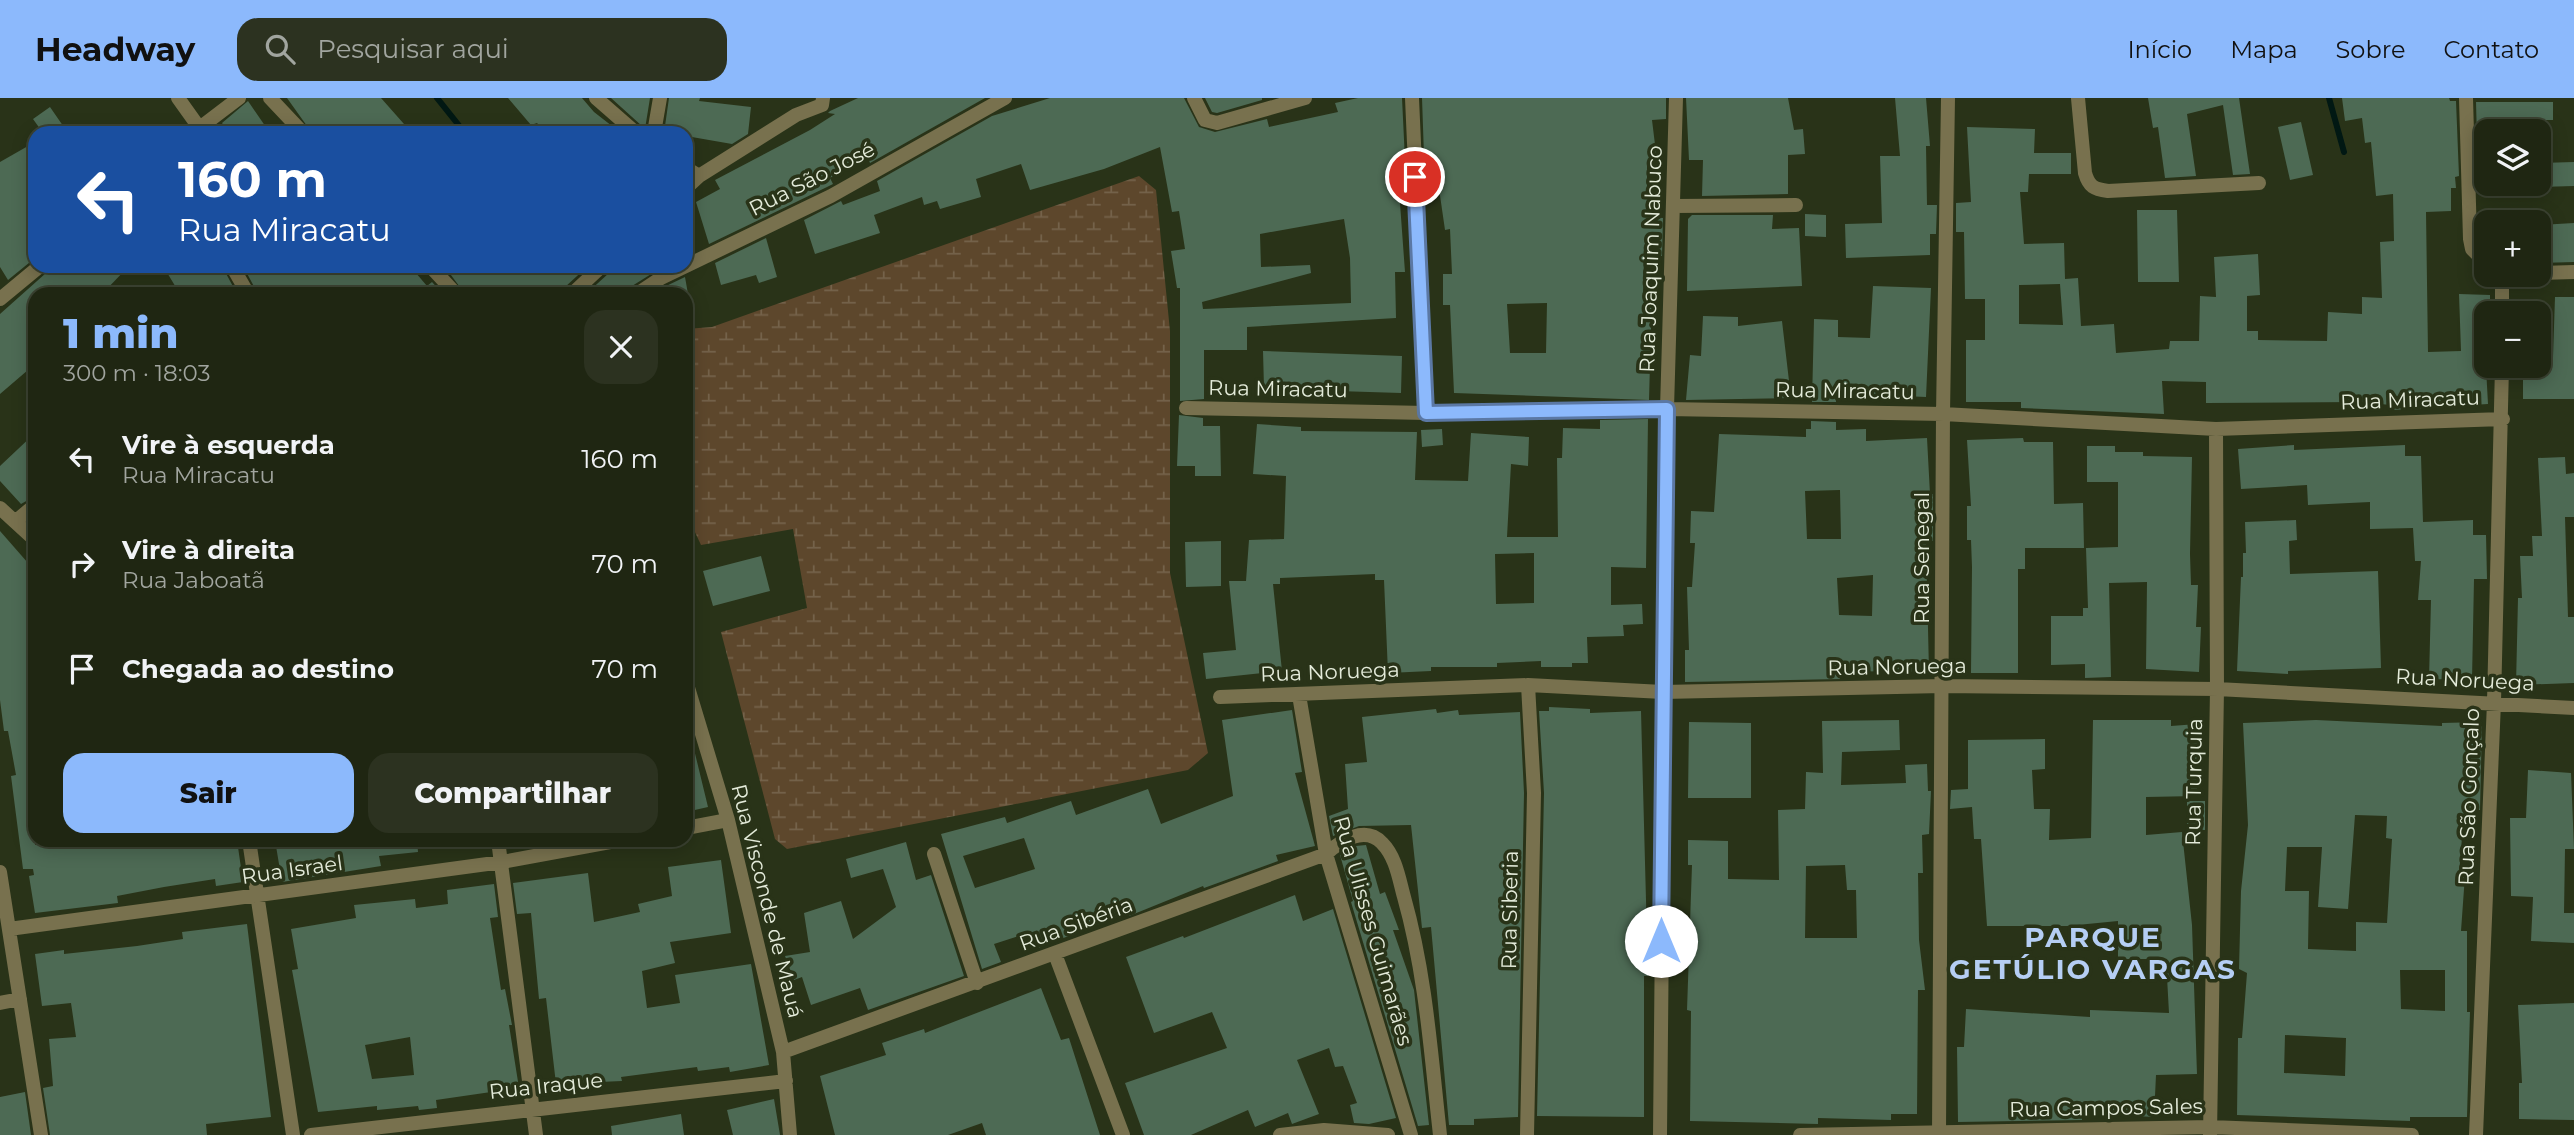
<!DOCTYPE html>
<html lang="pt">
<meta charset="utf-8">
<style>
body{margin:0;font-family:Montserrat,sans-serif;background:#2c3220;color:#f1f3f6;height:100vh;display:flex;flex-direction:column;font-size:26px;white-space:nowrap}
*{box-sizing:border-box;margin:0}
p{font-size:23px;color:#a1a59f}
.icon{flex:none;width:38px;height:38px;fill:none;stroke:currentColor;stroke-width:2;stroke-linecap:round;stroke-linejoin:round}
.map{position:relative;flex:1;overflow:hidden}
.drawer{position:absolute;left:28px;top:189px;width:665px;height:560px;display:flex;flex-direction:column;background:#1f2612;border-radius:21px;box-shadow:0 4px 18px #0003,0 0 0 2px #3c4332}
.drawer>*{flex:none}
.hud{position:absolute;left:28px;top:28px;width:665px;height:147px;border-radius:21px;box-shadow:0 4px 18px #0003,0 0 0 2px #3c4332;background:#1a4fa0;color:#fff;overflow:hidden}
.controls{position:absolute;left:2474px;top:21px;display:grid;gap:14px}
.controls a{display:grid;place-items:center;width:77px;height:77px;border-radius:14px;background:#1f2612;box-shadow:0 4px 18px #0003,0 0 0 2px #3c4332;font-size:35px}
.pin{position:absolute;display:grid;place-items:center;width:60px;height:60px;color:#fff;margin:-30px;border:4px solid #fff;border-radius:50%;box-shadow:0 2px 7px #0007}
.me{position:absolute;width:77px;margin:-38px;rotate:0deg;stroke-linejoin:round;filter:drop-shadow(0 0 5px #0008)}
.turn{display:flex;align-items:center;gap:24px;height:147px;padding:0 35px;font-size:32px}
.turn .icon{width:91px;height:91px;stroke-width:2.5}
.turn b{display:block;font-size:49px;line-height:60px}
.round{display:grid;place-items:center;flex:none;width:74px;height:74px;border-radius:21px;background:#2c3220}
.headline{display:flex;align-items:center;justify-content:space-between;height:119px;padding:0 35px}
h1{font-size:42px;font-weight:800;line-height:52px;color:#8cb9fc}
.cta{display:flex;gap:14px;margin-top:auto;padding:14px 35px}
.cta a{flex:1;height:80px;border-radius:21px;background:#8cb9fc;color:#111;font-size:28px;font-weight:800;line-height:80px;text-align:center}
.cta a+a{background:#2c3220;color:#f1f3f6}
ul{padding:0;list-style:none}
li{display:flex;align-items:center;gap:21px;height:105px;padding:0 35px}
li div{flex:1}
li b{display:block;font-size:26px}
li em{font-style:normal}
header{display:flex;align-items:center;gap:42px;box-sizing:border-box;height:98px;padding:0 35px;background:#8cb9fc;color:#111}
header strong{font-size:33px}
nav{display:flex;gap:38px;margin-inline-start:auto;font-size:24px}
.search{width:490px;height:63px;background:#2c3220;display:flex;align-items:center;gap:18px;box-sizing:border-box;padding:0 24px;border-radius:21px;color:#a1a59f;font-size:26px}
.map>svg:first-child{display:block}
</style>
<header>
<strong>Headway</strong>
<div class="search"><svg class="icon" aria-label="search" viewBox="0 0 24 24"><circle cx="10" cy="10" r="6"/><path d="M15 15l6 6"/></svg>Pesquisar aqui</div>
<nav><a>Início</a><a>Mapa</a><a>Sobre</a><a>Contato</a></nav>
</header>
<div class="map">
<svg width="2574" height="1037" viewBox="0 0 2574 1037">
<defs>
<pattern id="wetland-marsh" width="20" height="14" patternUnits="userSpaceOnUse" patternTransform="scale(1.75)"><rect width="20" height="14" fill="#5d472c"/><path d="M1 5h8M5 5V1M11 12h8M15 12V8" fill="none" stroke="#74624a"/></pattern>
</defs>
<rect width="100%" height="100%" fill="#293318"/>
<path fill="url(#wetland-marsh)" d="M1139,78L1156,92L1170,233V475L1208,655L1188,672L787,751L775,741L721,534L807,510L793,431L701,447L686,415V231L712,229Z"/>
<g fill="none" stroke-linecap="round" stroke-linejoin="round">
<path stroke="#011813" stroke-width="6" d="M437,0L465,35
M2329,0L2344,54"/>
</g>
<path fill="#4d6a54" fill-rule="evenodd" d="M287,0H381L404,26L394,35H312Z
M508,0H582L594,14L621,35H546L537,25L531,27Z
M611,0H650L645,31L642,28Z
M669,0H700L699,3L751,9L748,36L732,46L686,38V35H664Z
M858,0H985L870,65L867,57L830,80L833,86L827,89L709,146L696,104L720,91L715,82L810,32L835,16L828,15L830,13Z
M1050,0H1184L1199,29L1215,34L1267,21L1269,29L1338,14L1335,5L1358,0H1402L1405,62L1397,64L1405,174H1395L1396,220L1247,229V252H1204V301L1180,303V190H1177L1171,153L1185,151L1179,113L1172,114L1160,49L1104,71L1030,92L1021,66L976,81L981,99L940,111L937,103L924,107L922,99L874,117L880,135L815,156L804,122L841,103L843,107L880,93L877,83L992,18ZM1344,121L1350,160L1351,205L1203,211L1202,204L1311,175L1310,167L1261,169L1260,136Z
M1205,0H1262V2L1217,15L1212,14Z
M1422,0H1666V21L1652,22L1657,63L1647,65V100L1655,101L1654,119L1663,120L1662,158H1644L1643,194H1652L1649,302L1454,295L1450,207H1443V176H1452L1450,131L1445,132L1434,56L1424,58ZM1547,205L1546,255H1510L1507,206Z
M1686,0H1788L1794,32L1803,31L1805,56L1788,57V96L1702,98L1703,62H1689Z
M1895,0H1926L1930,48H1926L1927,107H1937L1936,136H1930V157L1846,160L1845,126L1882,125L1880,58H1900Z
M2148,0H2239L2250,76L2233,77L2223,7L2187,16L2196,78L2165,80L2158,29L2153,30Z
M2342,0H2449L2450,3H2456L2459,78L2455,79L2456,90H2451V113L2426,114L2428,254L2461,253L2459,196L2490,197V215H2487V233H2484L2488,306L2392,312L2391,307L2359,304L2206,305V284L2162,283L2164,316L2021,310V304H1966V242H1985V201H1965L1964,134H1956V105L1971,104L1967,29L2035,31L2034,55H2071V76H2029L2028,94H2020L2024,146L2064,145L2065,181L2078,180L2081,228L2114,226L2116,255L2169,251L2170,243H2199L2200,198L2216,199L2214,159L2258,156L2260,197L2247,198V233H2258V242L2327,243L2328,214L2362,216V199L2382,200L2380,144L2394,143L2393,96L2376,98L2371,44L2365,45L2362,20L2345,23ZM2060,186L2063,227L2019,226V187Z
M248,3L270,35H229L222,25Z
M2476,4H2553V22H2531V33H2487V77L2478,78Z
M50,9L68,35H43L33,21Z
M2301,24L2313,77L2290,82L2278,29Z
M35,44V160L8,182L0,169V64Z
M2574,64V88L2539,89V65Z
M2137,112H2177L2179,184H2138Z
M1805,116L1826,117V139L1805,138Z
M1692,117H1773L1772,131L1799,130L1802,188L1687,193L1688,121Z
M2574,125V164L2539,165V127Z
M766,140L777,179L759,185L756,177L721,187L715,165Z
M49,168H129L102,196H35V266L0,296V216L46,175Z
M163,168H222L237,196H180Z
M243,168H410L427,188L432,184L443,196H258Z
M455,168H588L565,189L563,196H465L448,173Z
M611,168H664L632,188L627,196H586L609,175Z
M685,179L688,196H665L664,189Z
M1873,188L1931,190L1926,299L1836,295V304H1812L1814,221L1838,222V239L1870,240Z
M2555,199H2574V301H2523V268H2539V259H2553Z
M1703,218L1738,219V228L1782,223L1791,300L1686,302L1690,257L1701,258Z
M1263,253L1402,258L1401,295L1305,292V289L1264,290Z
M1179,317L1203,320V328H1220L1221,378H1195V368H1177Z
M1648,321L1646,470L1611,469V507L1642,506L1643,526L1623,527L1624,538L1587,539L1588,565H1572V569H1541V563L1497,565V569H1431V573L1388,575L1384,482H1375V476L1280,480V486H1273L1282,573L1206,581L1203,555L1236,552L1229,483H1246L1249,442L1284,441L1286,378L1253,376L1257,326L1301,329V333L1417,334L1415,382L1468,383L1471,335L1529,339L1528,368L1511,366L1507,439H1558L1557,360H1562L1563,330L1600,331V322ZM1534,455V505L1496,506L1495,456Z
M1811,323L1836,324V332L1866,331V343L1927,340L1930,396H1933V443H1926L1929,574L1840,573V581L1685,584V552H1689L1687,489H1692L1695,445H1690L1691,413L1714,414L1719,336L1806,339V331H1811ZM1840,392L1841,441H1807L1805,393ZM1873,477L1872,518L1839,517L1837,480Z
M1442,331L1443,347L1422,349L1421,332Z
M35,335V398L21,406L0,383V368Z
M2023,340L2024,344H2053L2054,406L2083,405L2084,450H2025V471H2018V575H1971L1972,469L1971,442H1967V408H1971L1967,342Z
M2294,347V352L2405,347V358H2421L2423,424L2473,422V437H2486L2487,481H2474L2472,582L2429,581L2431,502H2418L2421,463H2415L2413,430L2370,431V404L2308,407L2307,387L2241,391L2238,351Z
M2087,348H2115V354H2143V358L2192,359L2190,456L2191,487H2198L2196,529H2201L2199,574L2146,571L2147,484L2109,485L2111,579L2085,580V566L2051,567V518H2083V510H2088L2086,450L2118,449V384H2087Z
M2565,359L2566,376L2574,375V419H2565L2568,519H2574V585L2516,587L2518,500H2522L2520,458H2533L2532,438H2542L2538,360Z
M2296,422L2297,442L2289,443L2290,476L2378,473L2381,570L2288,573V576L2237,573L2241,479H2243V455H2246L2245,424Z
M0,433L35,473V747L66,742H237L243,784L216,788L215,781L164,789L117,798L118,805L35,815L29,778L34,777L33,771H23L11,678L16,677L8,633H4L0,602Z
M1221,443V488L1186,489L1185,444Z
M761,458L770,493L713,508L703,473Z
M1549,609L1590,611V615L1641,613L1648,878H1644V1019L1537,1018L1544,695L1539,613H1549Z
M1436,611L1437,615L1458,612L1459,617L1520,614L1524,695L1518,1019L1474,1021V1027H1449L1431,829L1422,830L1411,727L1359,728L1333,738L1329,718L1348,711L1345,666L1367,664L1362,619Z
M1292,612L1302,674L1295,675L1315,748L1276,757L1278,763L1204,790L1203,788L1129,818L1127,815L1033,852L1028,835L994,846L1001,864L982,871L941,736L1005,719L1007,725L1071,703L1076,717L1148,691L1161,726L1233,698L1222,622ZM1024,740L1035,771L975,790L963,758Z
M1899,622L1900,652L1842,654L1841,687L1906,685L1905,667L1927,666L1928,693H1931L1929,736L1922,737L1923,775H1918L1919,842L1925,892H1918L1917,1016H1891V1022L1818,1020V1026L1690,1023L1691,913L1687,912L1692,767H1688V742L1728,743V781L1779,782L1778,712L1805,711L1806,674L1823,675L1822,623ZM1845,767L1847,792H1856L1857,840H1805L1806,768Z
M2093,622H2171V628L2197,626V698L2146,699V737L2182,734L2192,827L2197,976L2156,977L2154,1019L2082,1015V1022L1958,1024L1957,949H1964L1966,911L2090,919V912L2169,915L2166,861H2118V823L2067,828H1987L1981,741H1974L1972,709L1950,711L1951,692L1968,691V642L2045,641V671L2032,672L2034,711H2050L2049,742L2091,740Z
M2316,622L2442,628V625L2482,624L2480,712H2473L2471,740L2462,739L2459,777H2465L2461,833H2467V914H2470L2467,1019H2410V1023L2237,1017L2238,940H2242L2247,875L2239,871L2241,793L2248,727L2243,625ZM2355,717L2387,718L2386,740L2392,741L2387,825L2356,824V853L2308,851L2309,793H2285L2287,749H2322L2318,809L2348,811ZM2400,872H2445V913L2401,911ZM2285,937L2346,940L2345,978L2284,975Z
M1689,624L1751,625V700H1688Z
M686,643H692L708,709L686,714Z
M2528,672L2571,675L2574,751H2565L2564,815H2574V845L2531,843L2533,799L2511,798L2510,720H2526Z
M2187,703H2205V732H2187Z
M275,742H417L418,754L379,758L381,768L282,784Z
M906,744L916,782L931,777L964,878L868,912L860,890L811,907L802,879L794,882L785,858L810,854L804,815L841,803L853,841L896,809L883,771L851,780L846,761Z
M1366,747L1380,796L1385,794L1399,832H1393L1414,892L1429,1027L1418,1028L1351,804L1353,803L1340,757L1356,748Z
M721,762L731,835L670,844L675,865L642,873L647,910L680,905L675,877L751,866L769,967L730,974L729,969L698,973L697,969L621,979L622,983L556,986L546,900L539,901L531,815L517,816L513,785L588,775L594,824L640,814L638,806L672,798L668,769Z
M494,786L498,819L490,820L501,892L505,891L512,927H509L519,990L436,1002L437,1010L419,1012L418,1008L377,1012V1008L318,1014L292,872L298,871L291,831L356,820L354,807L415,801L416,810L448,806L447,792ZM410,939L414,977L372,981L365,947Z
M1295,797L1303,823L1333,811L1396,1020L1369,1026L1354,1025L1350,1007L1357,1005L1343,968L1335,969L1329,950L1297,962L1319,1016L1292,1026L1288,1015L1255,1029L1248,1012L1191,1037H1144L1125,985L1227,950L1212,914L1154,935L1126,859L1183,838L1184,840Z
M247,826L271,1019L206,1026L207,1037H50L43,990L53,988L49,941L76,939L71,905L42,908L35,856L64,852V856L137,848L183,841L182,834Z
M1041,890L1061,942L1069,940L1100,1037H986L982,1025L948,1037H835L820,978L886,957L882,945L924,931L925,935Z
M2574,905V1022L2519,1021V985H2522L2518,907Z
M25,994L31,1037H0V999Z
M774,1001L780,1037H733L727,1012Z
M681,1016L684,1037H612L611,1028Z"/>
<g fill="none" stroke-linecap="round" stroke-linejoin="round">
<path stroke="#78714e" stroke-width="14" d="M178,0L203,35
M270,0L303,35
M596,0L636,35
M1194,0L1205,22L1217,25L1305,0
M1412,0L1426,315
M2078,0L2085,75C2089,89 2094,91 2108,93L2259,85
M2466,0L2470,141L2472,151L2487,166
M193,35L239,0
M654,35L660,0
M686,70L699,78
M686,90L699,78L796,17L822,7L823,0
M1674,108L1796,107
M232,168L248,196
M430,168L456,196
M2539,175L2574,174
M2502,177V215
M572,196L602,168
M637,196L661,180L831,98L1005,0
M0,201L40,168
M1186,310L1426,315L1667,311L1943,316L2216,331L2503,321
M0,410L35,442
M16,423L35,407
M686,583L728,722L783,954L790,1037
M1299,597L1326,756L1411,1037
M1220,599L1528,587L1663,594L1943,588L2217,591L2574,610
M686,730L728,722
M249,742L293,1037
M498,742L536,1037
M934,756L977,885
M0,774L41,1037
M9,831L502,764L621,742
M1055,856L1123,1037
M0,905L20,901
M783,954L1326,756C1340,743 1365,727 1382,745C1396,759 1399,781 1404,799C1426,877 1431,957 1440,1037
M311,1037L786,983
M1280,1037L1324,1032L1388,1037
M1527,1037L1534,695L1528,587
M1660,1037L1667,311L1676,0
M1800,1037L2210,1029L2412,1037
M1939,1037L1943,316L1948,0
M2210,1037L2217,591L2216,331
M2476,1037L2494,604L2502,268"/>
</g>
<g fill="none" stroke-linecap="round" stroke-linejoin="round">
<defs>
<path id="route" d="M1415,79L1426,315L1667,311L1661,843"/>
</defs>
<use href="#route" stroke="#5b78a4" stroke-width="18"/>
<use href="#route" stroke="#8cb9fc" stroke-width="12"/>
</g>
<g text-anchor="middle" stroke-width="7" stroke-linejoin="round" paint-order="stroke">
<g font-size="21" fill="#e4ebda" stroke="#293318">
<text transform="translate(812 81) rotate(-27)" y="7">Rua São José</text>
<text transform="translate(1651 161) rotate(-88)" y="7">Rua Joaquim Nabuco</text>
<text transform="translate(1278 291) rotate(1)" y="7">Rua Miracatu</text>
<text transform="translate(1845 293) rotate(1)" y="7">Rua Miracatu</text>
<text transform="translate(2410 302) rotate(-2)" y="7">Rua Miracatu</text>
<text transform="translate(1922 460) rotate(-90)" y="7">Rua Senegal</text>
<text transform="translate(1897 569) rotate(-1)" y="7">Rua Noruega</text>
<text transform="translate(1330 574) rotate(-2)" y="7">Rua Noruega</text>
<text transform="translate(2465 582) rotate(3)" y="7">Rua Noruega</text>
<text transform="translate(2194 684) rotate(-89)" y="7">Rua Turquia</text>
<text transform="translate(2469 699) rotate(-88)" y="7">Rua São Gonçalo</text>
<text transform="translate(292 772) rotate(-8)" y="7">Rua Israel</text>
<text transform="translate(767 803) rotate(76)" y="7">Rua Visconde de Mauá</text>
<text transform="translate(1510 812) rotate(-89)" y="7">Rua Siberia</text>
<text transform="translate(1076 826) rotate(-20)" y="7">Rua Sibéria</text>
<text transform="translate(1373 833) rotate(74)" y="7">Rua Ulisses Guimarães</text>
<text transform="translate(546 988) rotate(-6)" y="7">Rua Iraque</text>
<text transform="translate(2106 1010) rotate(-1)" y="7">Rua Campos Sales</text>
</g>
<g font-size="28" font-weight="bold" letter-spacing="2" fill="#b5cef4" stroke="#293318">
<text x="2093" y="849">PARQUE<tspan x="2093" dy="32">GETÚLIO VARGAS</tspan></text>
</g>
</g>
</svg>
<div class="controls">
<a><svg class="icon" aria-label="layers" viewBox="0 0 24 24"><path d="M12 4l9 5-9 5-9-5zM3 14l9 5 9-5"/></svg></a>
<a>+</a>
<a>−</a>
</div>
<div class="pin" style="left:1415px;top:79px;background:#d93025"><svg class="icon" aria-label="arrive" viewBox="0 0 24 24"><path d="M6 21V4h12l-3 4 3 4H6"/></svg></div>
<svg class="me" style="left:1661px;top:843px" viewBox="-20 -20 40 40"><circle r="19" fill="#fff"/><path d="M0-13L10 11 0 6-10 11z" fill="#8cb9fc"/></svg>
<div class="hud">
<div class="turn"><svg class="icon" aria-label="left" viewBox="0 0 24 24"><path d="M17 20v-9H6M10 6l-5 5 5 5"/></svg><div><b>160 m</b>Rua Miracatu</div></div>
</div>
<section class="drawer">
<div class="headline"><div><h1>1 min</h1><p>300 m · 18:03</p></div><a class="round"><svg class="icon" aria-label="close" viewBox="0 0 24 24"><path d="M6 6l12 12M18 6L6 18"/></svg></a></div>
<ul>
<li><svg class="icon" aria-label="left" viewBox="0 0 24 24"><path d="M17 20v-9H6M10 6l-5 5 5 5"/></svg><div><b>Vire à esquerda</b><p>Rua Miracatu</p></div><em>160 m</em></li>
<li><svg class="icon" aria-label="right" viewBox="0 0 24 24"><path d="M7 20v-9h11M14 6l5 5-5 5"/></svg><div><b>Vire à direita</b><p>Rua Jaboatã</p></div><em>70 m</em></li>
<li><svg class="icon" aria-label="arrive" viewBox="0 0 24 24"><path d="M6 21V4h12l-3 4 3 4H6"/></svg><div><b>Chegada ao destino</b></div><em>70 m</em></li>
</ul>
<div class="cta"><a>Sair</a><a>Compartilhar</a></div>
</section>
</div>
